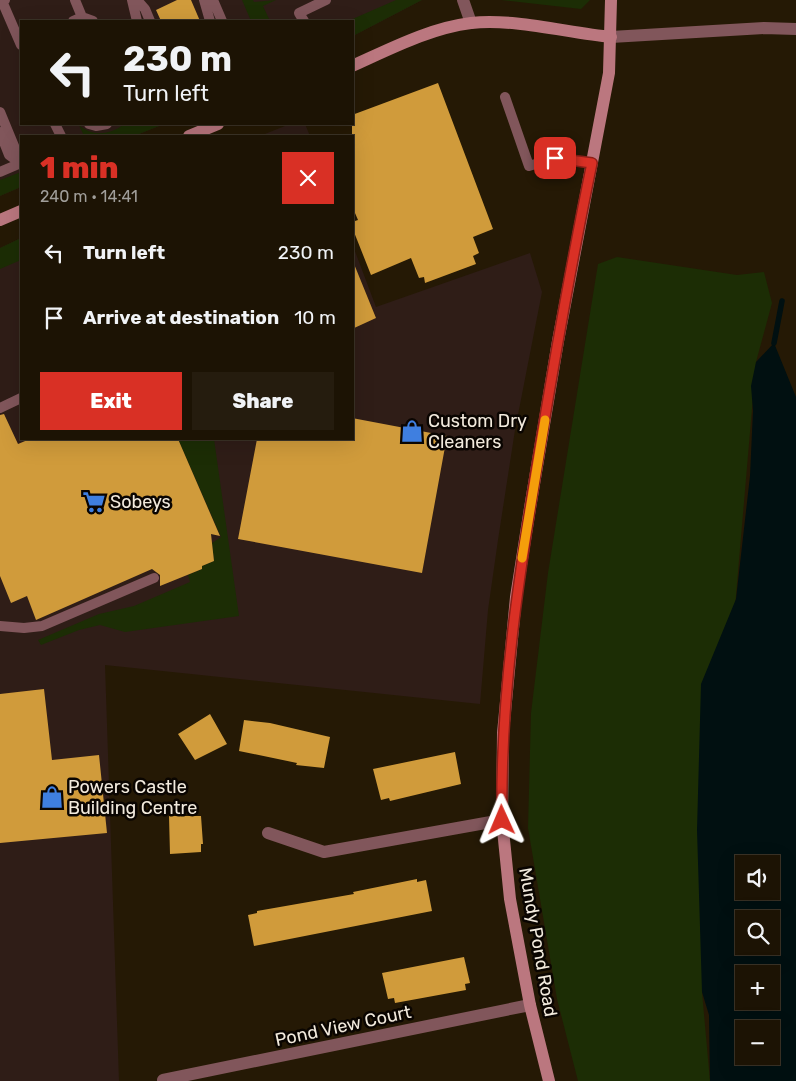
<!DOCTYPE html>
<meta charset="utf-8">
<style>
body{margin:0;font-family:Rubik,sans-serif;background:#251c0e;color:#f1f3f6;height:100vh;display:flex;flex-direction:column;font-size:19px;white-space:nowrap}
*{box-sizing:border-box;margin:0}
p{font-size:16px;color:#a09e9a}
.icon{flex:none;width:28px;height:28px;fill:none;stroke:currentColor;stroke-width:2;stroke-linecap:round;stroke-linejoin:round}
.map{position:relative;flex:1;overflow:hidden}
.sheet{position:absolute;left:20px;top:135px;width:334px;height:305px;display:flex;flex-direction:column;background:#1c1304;border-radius:0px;box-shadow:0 5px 20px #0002,0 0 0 1px #3a3226}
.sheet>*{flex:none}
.guide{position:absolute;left:20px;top:20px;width:334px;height:105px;border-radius:0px;box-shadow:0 5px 20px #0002,0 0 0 1px #3a3226;background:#1c1304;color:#f1f3f6;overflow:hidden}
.fabs{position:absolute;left:735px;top:855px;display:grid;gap:10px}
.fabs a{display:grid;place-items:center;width:45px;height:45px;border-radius:0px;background:#1c1304;box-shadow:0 5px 20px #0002,0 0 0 1px #3a3226;font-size:25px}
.pin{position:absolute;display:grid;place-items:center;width:42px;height:42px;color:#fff;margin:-21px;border-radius:10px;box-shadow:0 2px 8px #0006}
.me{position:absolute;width:55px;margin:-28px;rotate:359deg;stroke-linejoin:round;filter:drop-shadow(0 0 4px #0008)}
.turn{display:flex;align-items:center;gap:18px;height:105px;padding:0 20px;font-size:22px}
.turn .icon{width:65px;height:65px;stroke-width:2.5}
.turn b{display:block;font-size:35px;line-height:42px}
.round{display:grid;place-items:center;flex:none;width:52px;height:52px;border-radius:0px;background:#251c0e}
.head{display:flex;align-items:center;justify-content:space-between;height:85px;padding:0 20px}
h1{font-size:30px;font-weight:800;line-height:38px;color:#d93025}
.primary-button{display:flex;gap:10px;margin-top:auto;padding:10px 20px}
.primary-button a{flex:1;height:58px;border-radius:0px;background:#d93025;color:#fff;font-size:20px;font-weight:800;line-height:58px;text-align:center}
.primary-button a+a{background:#251c0e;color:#f1f3f6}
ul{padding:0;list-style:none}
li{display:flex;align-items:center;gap:15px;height:65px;padding:0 20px}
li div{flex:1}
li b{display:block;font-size:19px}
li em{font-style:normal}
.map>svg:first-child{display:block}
</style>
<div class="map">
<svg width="796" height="1081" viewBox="0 0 796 1081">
<rect width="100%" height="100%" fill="#251905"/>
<path fill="#2f1d17" d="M0,0H422L353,36L352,21H21V124H164L134,136H21V187L0,196Z
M290,124H305L310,136H260Z
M21,238V439H352L353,246L376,307L530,253L542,292L515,430L498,540L488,610L480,704L105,665L119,1081H0V248Z"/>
<path fill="#1c2d05" d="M242,0H253L254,2L276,0L263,6L270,21H251Z
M396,0H422L353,36L352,21H348Z
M501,0H590L581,9Z
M124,124H164L134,136H84L79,125C92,137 111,135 124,124Z
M21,172V187L0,196V180Z
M21,238V260L0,269V248Z
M617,257L737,275L764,272L772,303L756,362L702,992L710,1081H578L557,999L528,828L531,713L548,573L598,264Z
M178,439H214L239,616L125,632L100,625L79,630L41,645L38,640L99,614L134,606L190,582L188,575L202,569V566L214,561L212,543L221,537Z"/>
<path fill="#011011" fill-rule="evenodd" d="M774,343L796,397V1081H710L709,1015L702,992L697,830L701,684L736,599L750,476L753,411L751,386L756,362ZM744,864H771V891H744ZM744,919H771V946H744ZM744,974H771V1001H744ZM744,1029H771V1056H744Z"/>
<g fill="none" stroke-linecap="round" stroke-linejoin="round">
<path stroke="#011011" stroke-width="5.5" d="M774,343L782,301"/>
</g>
<path fill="#d09b3b" d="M177,0H191L200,21H161L156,10Z
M438,83L493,229L473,237L479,253L473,256L476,264L425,283L424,277L419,278L411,258L371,275L352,227V222L358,220L352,206V115Z
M352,259L376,318L352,329Z
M4,414L18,444L30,439H178L220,536L211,534L214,561L202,566V569L160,586V575L152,569L36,620L27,596L11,603L0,576V415Z
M352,418L447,436L422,573L238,539L257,439H352Z
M44,689L52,760L99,755L107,833L0,843V694Z
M210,714L227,744L195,760L178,734Z
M244,720L270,723L330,737L324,768L296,765L297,763L239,751Z
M455,752L461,784L390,801L389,798L381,800L373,769Z
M169,816H201L203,844H201V852L170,854Z
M417,879V882L426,880L432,911L254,946L248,915L257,913V911L354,894L353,892Z
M464,957L470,983L465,984L466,990L395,1003L394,998L388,999L382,973Z"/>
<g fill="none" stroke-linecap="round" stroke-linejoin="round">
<path stroke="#81565b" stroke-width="10" d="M5,0L2,1L21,45
M132,0L137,21
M137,0L145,9L150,21
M204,0L210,21
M213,0L222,21
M82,17L93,21
M73,21L82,17L75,0
M304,21L299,13L326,0
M505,97L529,166L555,158L592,163
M0,112L21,163L0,172
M55,124L61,136
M89,124L96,126L107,124
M0,132L9,155L20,163
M0,408L21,398
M0,626L24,628L42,626L154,578"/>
<path stroke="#81565b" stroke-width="12" d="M463,0L471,23
M611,37L764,28L796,29
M268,833L324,852L502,820
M163,1080L530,1005"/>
<path stroke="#bb777f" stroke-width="12" d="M352,66C390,49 430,28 471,23C514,18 568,33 611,37
M189,136L218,124
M0,220L21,211
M549,1081L530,1005L510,899L502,820L503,733L516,597L530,508L558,341L609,73L611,0"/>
</g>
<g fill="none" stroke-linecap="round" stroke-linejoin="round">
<defs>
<path id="route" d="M502,820C500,696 519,575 539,453C555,356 572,259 592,163L555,158"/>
</defs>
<use href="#route" stroke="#8d1f18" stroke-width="12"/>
<use href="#route" stroke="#d93025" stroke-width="9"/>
<path stroke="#f59e0b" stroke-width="9" d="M522,558L545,420"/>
</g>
<defs>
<symbol id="shop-bare" viewBox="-9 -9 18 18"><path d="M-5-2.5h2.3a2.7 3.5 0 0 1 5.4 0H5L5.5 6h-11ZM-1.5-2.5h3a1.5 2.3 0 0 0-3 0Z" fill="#3f7fe0" stroke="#0a0501" stroke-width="2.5" paint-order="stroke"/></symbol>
<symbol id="supermarket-bare" viewBox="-9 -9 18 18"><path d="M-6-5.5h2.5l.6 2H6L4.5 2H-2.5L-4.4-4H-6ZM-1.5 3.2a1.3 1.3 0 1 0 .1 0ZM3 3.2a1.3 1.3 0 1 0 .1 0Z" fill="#3f7fe0" stroke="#0a0501" stroke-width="2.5" paint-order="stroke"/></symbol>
</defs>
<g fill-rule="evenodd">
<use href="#shop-bare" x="396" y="415" width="32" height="32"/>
<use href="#supermarket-bare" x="78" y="486" width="32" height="32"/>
<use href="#shop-bare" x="36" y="781" width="32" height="32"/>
</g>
<g text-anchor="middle" stroke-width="5" stroke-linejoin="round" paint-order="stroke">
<g font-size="18" fill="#f2eadd" stroke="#0a0501" text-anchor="start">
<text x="428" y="427">Custom Dry<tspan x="428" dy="21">Cleaners</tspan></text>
<text x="110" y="508">Sobeys</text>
<text x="68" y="793">Powers Castle<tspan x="68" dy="21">Building Centre</tspan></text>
</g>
<g font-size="18" fill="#f2eadd" stroke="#0a0501">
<text transform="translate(538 942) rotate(80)" y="6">Mundy Pond Road</text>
<text transform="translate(343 1026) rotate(-12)" y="6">Pond View Court</text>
</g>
</g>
</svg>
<div class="fabs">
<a><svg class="icon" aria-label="sound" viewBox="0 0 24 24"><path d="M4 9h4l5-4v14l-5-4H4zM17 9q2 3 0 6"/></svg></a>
<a><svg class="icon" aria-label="search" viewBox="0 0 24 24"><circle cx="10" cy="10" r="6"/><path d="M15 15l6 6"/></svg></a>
<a>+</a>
<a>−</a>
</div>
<div class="pin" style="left:555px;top:158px;background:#d93025"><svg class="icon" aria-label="arrive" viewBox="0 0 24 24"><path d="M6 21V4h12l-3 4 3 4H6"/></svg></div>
<svg class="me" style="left:502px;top:820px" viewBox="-20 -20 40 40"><path d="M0-17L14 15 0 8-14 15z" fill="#d93025" stroke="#fff" stroke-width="4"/></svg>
<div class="guide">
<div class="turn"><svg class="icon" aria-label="left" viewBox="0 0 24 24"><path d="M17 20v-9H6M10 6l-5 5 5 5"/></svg><div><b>230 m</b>Turn left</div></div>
</div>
<section class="sheet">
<div class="head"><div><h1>1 min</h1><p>240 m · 14:41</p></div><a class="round" style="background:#d93025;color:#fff"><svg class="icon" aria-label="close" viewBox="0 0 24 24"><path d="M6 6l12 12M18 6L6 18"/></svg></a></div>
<ul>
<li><svg class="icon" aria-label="left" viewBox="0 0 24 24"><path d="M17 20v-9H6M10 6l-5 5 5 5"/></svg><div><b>Turn left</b></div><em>230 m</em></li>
<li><svg class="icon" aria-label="arrive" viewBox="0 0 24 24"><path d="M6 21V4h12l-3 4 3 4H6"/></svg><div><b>Arrive at destination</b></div><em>10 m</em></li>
</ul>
<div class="primary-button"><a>Exit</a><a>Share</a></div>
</section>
</div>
